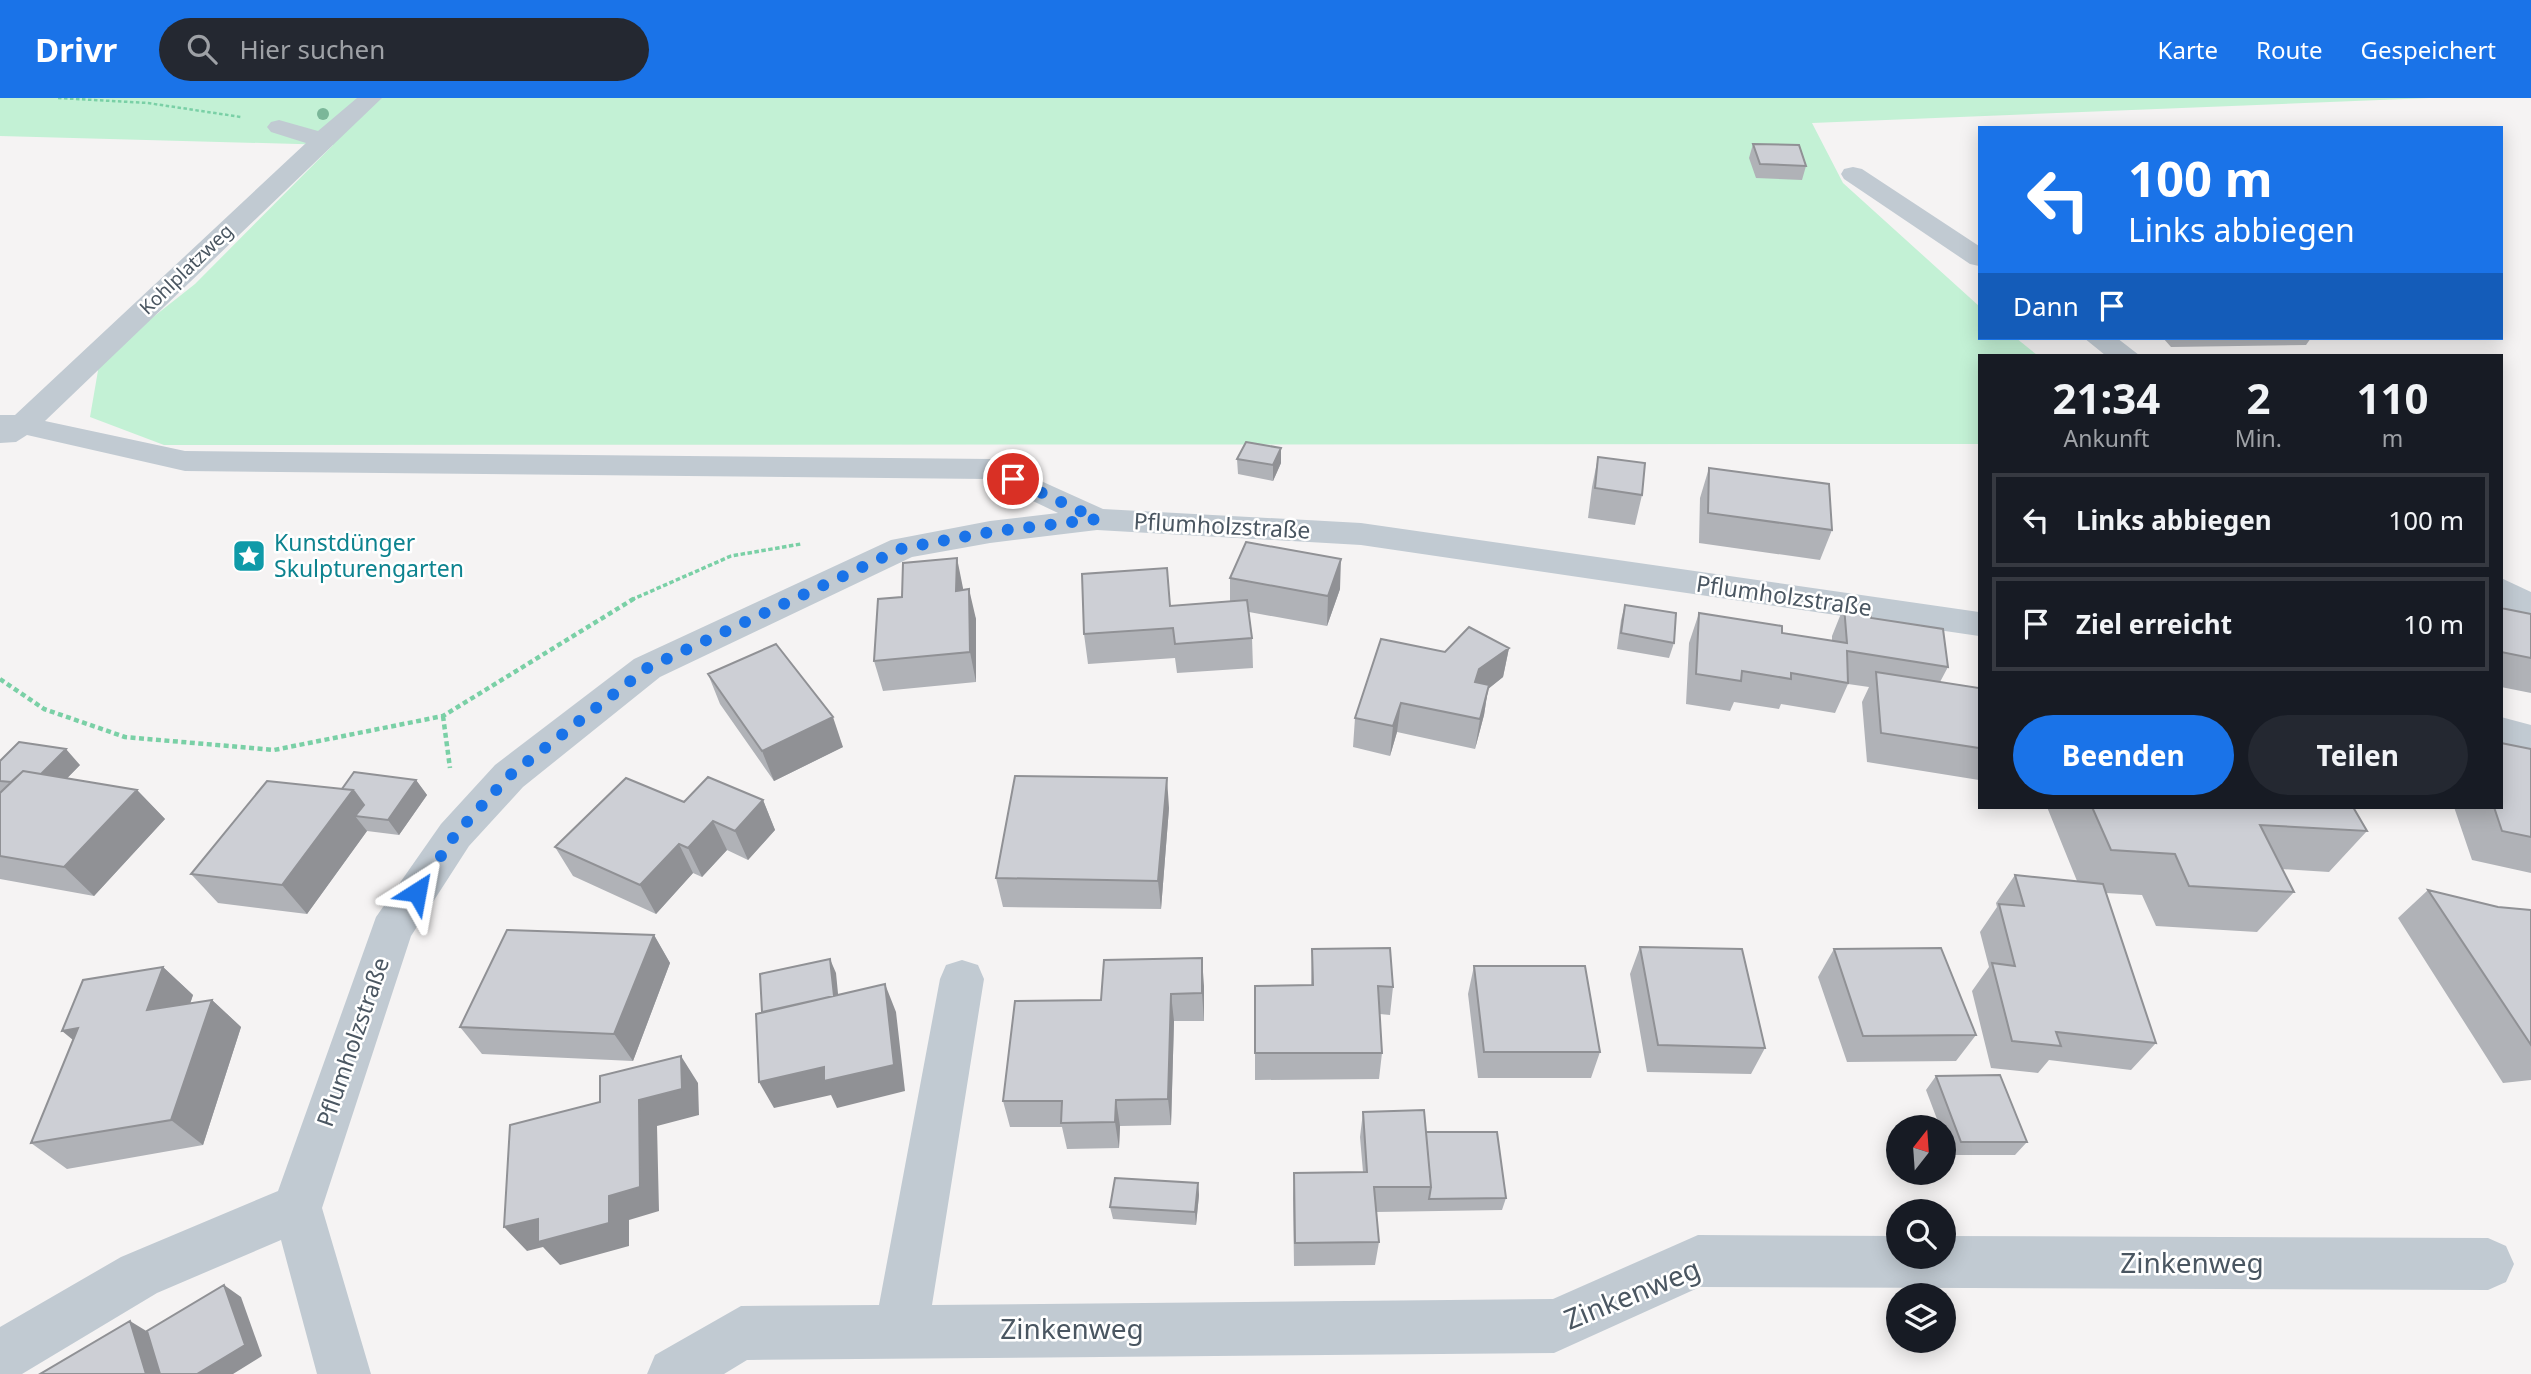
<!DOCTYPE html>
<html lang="de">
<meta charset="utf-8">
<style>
body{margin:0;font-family:"Noto Sans",sans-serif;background:#242831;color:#f1f3f6;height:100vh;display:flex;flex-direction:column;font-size:26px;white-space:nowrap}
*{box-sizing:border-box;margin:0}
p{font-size:23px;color:#9ea1a6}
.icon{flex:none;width:38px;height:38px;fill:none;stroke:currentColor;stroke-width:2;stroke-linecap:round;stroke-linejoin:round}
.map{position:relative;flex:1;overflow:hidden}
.side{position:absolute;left:1978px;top:256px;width:525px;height:455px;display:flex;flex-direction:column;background:#171b24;border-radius:0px;box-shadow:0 4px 18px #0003}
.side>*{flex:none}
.hud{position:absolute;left:1978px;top:28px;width:525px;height:214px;border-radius:0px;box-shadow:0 4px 18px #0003;background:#1a73e8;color:#fff;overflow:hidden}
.needle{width:46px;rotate:17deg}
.controls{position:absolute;left:1886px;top:1017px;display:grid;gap:14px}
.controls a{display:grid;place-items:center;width:70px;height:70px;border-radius:50%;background:#171b24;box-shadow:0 4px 18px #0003;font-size:35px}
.pin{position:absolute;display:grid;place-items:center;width:60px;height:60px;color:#fff;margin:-30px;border:4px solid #fff;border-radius:50%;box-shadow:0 2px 7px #0007}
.me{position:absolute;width:77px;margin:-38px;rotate:34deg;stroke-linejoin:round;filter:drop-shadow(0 0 5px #0008)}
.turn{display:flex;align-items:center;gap:24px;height:147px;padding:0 35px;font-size:32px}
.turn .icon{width:91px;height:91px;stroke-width:2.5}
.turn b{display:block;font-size:49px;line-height:60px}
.then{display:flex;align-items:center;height:66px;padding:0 35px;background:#0003;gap:14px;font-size:26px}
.eta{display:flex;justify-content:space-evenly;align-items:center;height:119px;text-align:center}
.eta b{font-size:42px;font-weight:700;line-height:49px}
.action{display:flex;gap:14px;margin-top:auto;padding:14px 35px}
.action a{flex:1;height:80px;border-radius:42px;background:#1a73e8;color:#fff;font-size:28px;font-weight:700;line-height:80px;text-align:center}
.action a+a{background:#242831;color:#f1f3f6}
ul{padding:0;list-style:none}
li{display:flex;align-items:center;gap:21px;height:94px;margin:0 14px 10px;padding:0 21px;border:4px solid #363941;border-radius:0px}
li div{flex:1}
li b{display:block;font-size:26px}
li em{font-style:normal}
header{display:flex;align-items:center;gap:42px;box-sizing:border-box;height:98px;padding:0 35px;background:#1a73e8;color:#fff}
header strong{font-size:33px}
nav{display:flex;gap:38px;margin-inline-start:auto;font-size:24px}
.search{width:490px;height:63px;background:#242831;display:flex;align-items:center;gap:18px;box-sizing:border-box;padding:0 24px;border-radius:38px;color:#9ea1a6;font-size:26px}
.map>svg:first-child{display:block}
</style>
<header>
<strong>Drivr</strong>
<div class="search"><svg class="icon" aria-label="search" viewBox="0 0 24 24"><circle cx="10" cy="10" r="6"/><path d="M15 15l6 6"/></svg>Hier suchen</div>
<nav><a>Karte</a><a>Route</a><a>Gespeichert</a></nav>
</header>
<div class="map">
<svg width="2531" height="1276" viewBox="0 0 2531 1276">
<rect width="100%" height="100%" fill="#f5f3f3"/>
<path fill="#c3f1d5" d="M0,0H2430L1812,25L1843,85L1979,208V240H2016L2037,257H1979V346L164,347L90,319L100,261L195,186L333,47L0,38Z"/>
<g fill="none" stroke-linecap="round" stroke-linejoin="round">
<path stroke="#7ad0a6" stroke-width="2.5" stroke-dasharray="3.5 2.5" stroke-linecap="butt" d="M58,0L148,5L241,19"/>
<path stroke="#7ad0a6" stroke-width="3.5" stroke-dasharray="4.5 2.5" stroke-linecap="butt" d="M631,502L731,458L801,446"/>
<path stroke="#7ad0a6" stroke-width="4.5" stroke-dasharray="5 3.5" stroke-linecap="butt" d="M0,581L44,611L125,639L274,652L443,618L635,500
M443,618L450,670"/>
<path fill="#c1cad2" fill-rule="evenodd" d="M357,0H382L45,323L185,353L992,361L1103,411L1361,425L1979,514V538L1361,447L1097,432L990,445L912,459L660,579L523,689L469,748L411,838L322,1110L371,1276H317L281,1142L157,1195L22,1276H0V1229L121,1159L278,1093L376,819L441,726L495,667L634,561L891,442L990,423L1058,415L987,381L185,373L27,337L16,344L0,345V317H15L306,45L271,34L267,29L271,24L279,22L318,33Z
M1853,69L1862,71L1979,148V168L1970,166L1844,81L1841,76L1844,71Z
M2084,240H2117L2139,257H2105Z
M2501,480L2531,494V522L2501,508Z
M2501,619L2531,627V655L2501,647Z
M962,862L978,867L984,881L932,1207L1553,1201L1698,1137L1899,1138V1158H1944V1138L2488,1140L2506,1148L2514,1166L2506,1184L2488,1192L1700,1189L1554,1255L747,1262L724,1276H647L655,1257L741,1208L879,1207L940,881L946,867Z"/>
</g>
<circle fill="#7bb799" cx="323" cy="16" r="6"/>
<path fill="#b0b2b7" d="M1753,46L1806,68L1802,82L1756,80L1749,60Z
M2163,240H2311L2306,247L2171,249Z
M1281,350V365L1273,383L1238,376L1237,361Z
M1598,359L1642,397L1635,427L1588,420L1592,389Z
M1709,370L1832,432L1820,462L1699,445L1700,400Z
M1230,480L1340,491L1327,528L1249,514L1252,540L1253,570L1177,575L1175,560L1088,566L1084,536L1170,508L1230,503Z
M963,490V492L976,521V584L883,593L874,563L902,499Z
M1625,507L1674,545L1669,560L1617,551L1621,522Z
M1844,508L1871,520L1948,569L1940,584L1979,590V682L1867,664L1862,604L1869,589L1848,586L1835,615L1781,606L1779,611L1734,604L1730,613L1686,606L1689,545L1699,515L1782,535L1832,543V538Z
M2501,510L2531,516V595L2501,589Z
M1509,550L1503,579L1488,591L1484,617L1475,651L1397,634L1390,658L1353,649L1355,620L1445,554Z
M708,576L843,649L774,683L720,606Z
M2531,651V775L2472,762L2454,709H2501Z
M0,663L80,667L67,680L137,692L165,721L94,798L0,781Z
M416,682L427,697L399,737L367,733L307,816L218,805L191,776L342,691Z
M763,702L775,732L748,762L727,752L702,779L693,775L656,816L573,778L555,749L684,704Z
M2047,709H2353L2367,733L2329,774L2282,771L2294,794L2257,834L2156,828L2142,797L2106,795L2156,945L2131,972L2049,962L2038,975L1991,970L1972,893L1989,869L1980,834L1997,809L1996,805L2015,777L2077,783Z
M1169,710L1161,811L1003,809L996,780Z
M2428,792L2498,809L2531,812V982L2503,985L2398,820Z
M654,837L670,865L633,963L482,956L460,929Z
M1640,849L1765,950L1751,976L1647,974L1630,876Z
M1312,851L1393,889L1390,917L1380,916L1382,955L1379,981L1255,982V888L1311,887Z
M1834,851L1976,937L1956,963L1847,964L1818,879Z
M1474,868L1600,954L1591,980H1478L1468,896Z
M163,869L193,897L190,906L212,902L241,929L203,1047L67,1071L31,1045Z
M1204,888V923H1174L1171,1027L1120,1028L1119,1050L1067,1051L1062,1029H1010L1003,1003L1101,902Z
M1936,978L2027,1044L2015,1057H1950L1944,1041V1029H1940L1926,992Z
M1363,1014L1426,1034L1506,1100L1502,1112L1376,1114L1379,1144L1375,1167L1294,1168L1293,1100L1294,1075L1363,1074L1360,1039Z
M1198,1085L1199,1097L1196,1127L1113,1121L1110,1109Z"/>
<path fill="#909195" d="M1281,350V365L1273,383V367Z
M957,460L963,490L962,523L956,493Z
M1341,461L1340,491L1327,528L1328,498Z
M969,491L976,521V584L970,554Z
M1509,550L1503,579L1488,591L1484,617L1475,651L1480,621L1475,584L1479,571Z
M1401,605L1397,634L1390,658L1393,628Z
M833,619L843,649L774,683L762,653Z
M66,651L80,667L45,703L29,687Z
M1167,680L1169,710L1161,811L1158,783Z
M416,682L427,697L399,737L388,722Z
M137,692L165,721L94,798L64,769Z
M353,692L374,720L355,718L367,733L307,816L282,787Z
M763,702L775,732L748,762L735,733Z
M713,723L727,752L702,779L688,750Z
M679,746L693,775L656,816L640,787Z
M654,837L670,865L633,963L614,936Z
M1202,860L1204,888V923L1202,895Z
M830,861L836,875L841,926L770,943Z
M163,869L193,897L178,940L147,912Z
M885,886L896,914L905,993L837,1010L831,997L774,1010L759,984Z
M1171,896L1174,923L1171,1027L1168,1001Z
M212,902L241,929L203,1047L171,1022Z
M78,930L95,960L62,933Z
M681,958L698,985L699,1017L657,1028L659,1113L629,1122V1148L560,1167L543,1149L527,1153L504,1129L609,1098L639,1002Z
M1116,1002L1120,1028L1119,1050L1115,1024Z
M1198,1085L1199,1097L1196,1127L1195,1114Z
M224,1187L241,1199L262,1258L233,1276H197Z
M130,1223L166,1245L176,1276H146Z"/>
<path fill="#cdcfd5" stroke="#909195" stroke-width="2" d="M1753,46L1799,47L1806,68L1760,66Z
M1246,344L1281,350L1273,367L1237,361Z
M1598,359L1645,365L1642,397L1595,390Z
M1709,370L1829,386L1832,432L1708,415Z
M1246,444L1341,461L1328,498L1230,480Z
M957,460L956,493L969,491L970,554L874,563L878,501L902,499L903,465Z
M1167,470L1170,508L1247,502L1252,540L1175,546L1173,530L1084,536L1082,476Z
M1625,507L1676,515L1674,545L1621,535Z
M1844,508L1870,512L1871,520L1943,531L1948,569L1847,553L1848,585L1791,575V581L1742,573L1741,583L1696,576L1699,515L1782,528V535L1847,545Z
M2501,510L2531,516V560L2501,554Z
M1469,529L1509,550L1479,571L1475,584L1489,587L1480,621L1401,605L1393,628L1355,620L1381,541L1445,554Z
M776,546L833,619L762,653L708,576Z
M1876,574L1979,590V650L1881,635Z
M19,644L66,651L41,676L23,673L11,684L0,683V663Z
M2501,645L2531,651V739L2502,733L2494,709H2501Z
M23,673L137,692L64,769L0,758V695Z
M354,674L416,682L388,722L355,718L364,707L353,692L342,691Z
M1015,678L1167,680L1158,783L996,780Z
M708,679L763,702L735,733L713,723L688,750L679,746L640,787L555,749L626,680L684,704Z
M267,683L353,692L282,787L191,776Z
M2092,709H2353L2367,733L2260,727L2294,794L2189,788L2175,756L2111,752Z
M2015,777L2103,786L2156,945L2056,934L2061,948L2012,943L1992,865L2015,868L1999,806L2024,808Z
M2428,792L2498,809L2531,812V947Z
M507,832L654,837L614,936L460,929Z
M1640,849L1742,851L1765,950L1658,947Z
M1390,850L1393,889L1378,888L1382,955H1255V888L1313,887L1312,851Z
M1941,850L1976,937L1863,938L1834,851Z
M1202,860V895L1171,896L1168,1001L1116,1002L1115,1024L1061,1025L1062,1003H1003L1015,903L1101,902L1104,862Z
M830,861L834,898L762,914L760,876Z
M1474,868H1585L1600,954H1484Z
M163,869L147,912L212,902L171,1022L31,1045L78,930L62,933L83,882Z
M885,886L894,967L824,983V969L759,984L756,916Z
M681,958L682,991L639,1002L640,1089L609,1098V1125L538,1144V1121L504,1129L510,1027L600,1004V978Z
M2000,977L2027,1044H1961L1936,978Z
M1424,1012L1431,1089H1374L1379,1144L1295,1145L1294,1075L1367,1074L1363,1014Z
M1426,1034H1497L1506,1100L1429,1101L1431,1089Z
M1115,1080L1198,1085L1195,1114L1110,1109Z
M224,1187L245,1247L197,1276H160L147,1233Z
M130,1223L146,1276H40Z"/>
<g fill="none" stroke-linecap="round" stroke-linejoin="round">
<path stroke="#1a73e8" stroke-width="12" stroke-dasharray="0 21.6" d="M417,794L455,737L509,678L647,570L903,450L990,434L1097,421L1013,381"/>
</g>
<defs>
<symbol id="sight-square" viewBox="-11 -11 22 22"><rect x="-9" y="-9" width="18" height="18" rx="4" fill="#0f9aa8" stroke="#fff"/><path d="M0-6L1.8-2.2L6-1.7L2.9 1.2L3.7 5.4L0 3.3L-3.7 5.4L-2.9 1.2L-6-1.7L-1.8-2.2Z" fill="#fff"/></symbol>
</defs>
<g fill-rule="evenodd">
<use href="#sight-square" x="230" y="439" width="38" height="38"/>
</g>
<g text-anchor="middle" stroke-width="5" stroke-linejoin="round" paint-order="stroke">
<g font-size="19" fill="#4a5661" stroke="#fff">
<text transform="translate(186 171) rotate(-44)" y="7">Kohlplatzweg</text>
</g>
<g font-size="23" fill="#4a5661" stroke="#fff">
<text transform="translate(1222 428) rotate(3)" y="8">Pflumholzstraße</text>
<text transform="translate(1784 498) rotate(8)" y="8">Pflumholzstraße</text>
<text transform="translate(353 944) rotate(-71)" y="8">Pflumholzstraße</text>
</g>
<g font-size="23" fill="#0d838f" stroke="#fff" text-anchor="start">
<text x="274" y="453">Kunstdünger<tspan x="274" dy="26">Skulpturengarten</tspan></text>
</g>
<g font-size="28" fill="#4a5661" stroke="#fff">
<text x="2192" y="1175">Zinkenweg</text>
<text transform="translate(1632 1196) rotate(-22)" y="10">Zinkenweg</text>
<text x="1072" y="1241">Zinkenweg</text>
</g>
</g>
</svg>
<div class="controls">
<a><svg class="needle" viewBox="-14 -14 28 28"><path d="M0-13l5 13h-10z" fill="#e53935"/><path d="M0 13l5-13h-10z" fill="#9ea1a6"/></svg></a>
<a><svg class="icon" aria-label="search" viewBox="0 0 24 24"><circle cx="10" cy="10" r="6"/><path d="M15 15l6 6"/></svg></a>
<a><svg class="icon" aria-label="layers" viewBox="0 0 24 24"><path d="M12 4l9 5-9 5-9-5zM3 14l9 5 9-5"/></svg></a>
</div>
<div class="pin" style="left:1013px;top:381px;background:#d93025"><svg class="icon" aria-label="arrive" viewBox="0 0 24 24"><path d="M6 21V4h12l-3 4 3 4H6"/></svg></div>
<svg class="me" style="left:417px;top:794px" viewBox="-20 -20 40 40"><path d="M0-17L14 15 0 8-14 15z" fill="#1a73e8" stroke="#fff" stroke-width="4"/></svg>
<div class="hud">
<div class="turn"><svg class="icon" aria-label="left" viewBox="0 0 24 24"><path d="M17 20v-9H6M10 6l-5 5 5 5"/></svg><div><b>100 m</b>Links abbiegen</div></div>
<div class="then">Dann<svg class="icon" aria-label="arrive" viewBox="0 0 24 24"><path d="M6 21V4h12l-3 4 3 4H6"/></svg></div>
</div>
<section class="side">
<div class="eta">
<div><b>21:34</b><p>Ankunft</p></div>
<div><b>2</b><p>Min.</p></div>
<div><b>110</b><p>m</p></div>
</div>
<ul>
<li><svg class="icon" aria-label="left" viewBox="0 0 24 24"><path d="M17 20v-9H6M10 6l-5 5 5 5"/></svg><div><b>Links abbiegen</b></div><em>100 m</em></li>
<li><svg class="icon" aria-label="arrive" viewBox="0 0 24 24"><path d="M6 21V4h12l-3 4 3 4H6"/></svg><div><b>Ziel erreicht</b></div><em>10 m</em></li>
</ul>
<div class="action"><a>Beenden</a><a>Teilen</a></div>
</section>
</div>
